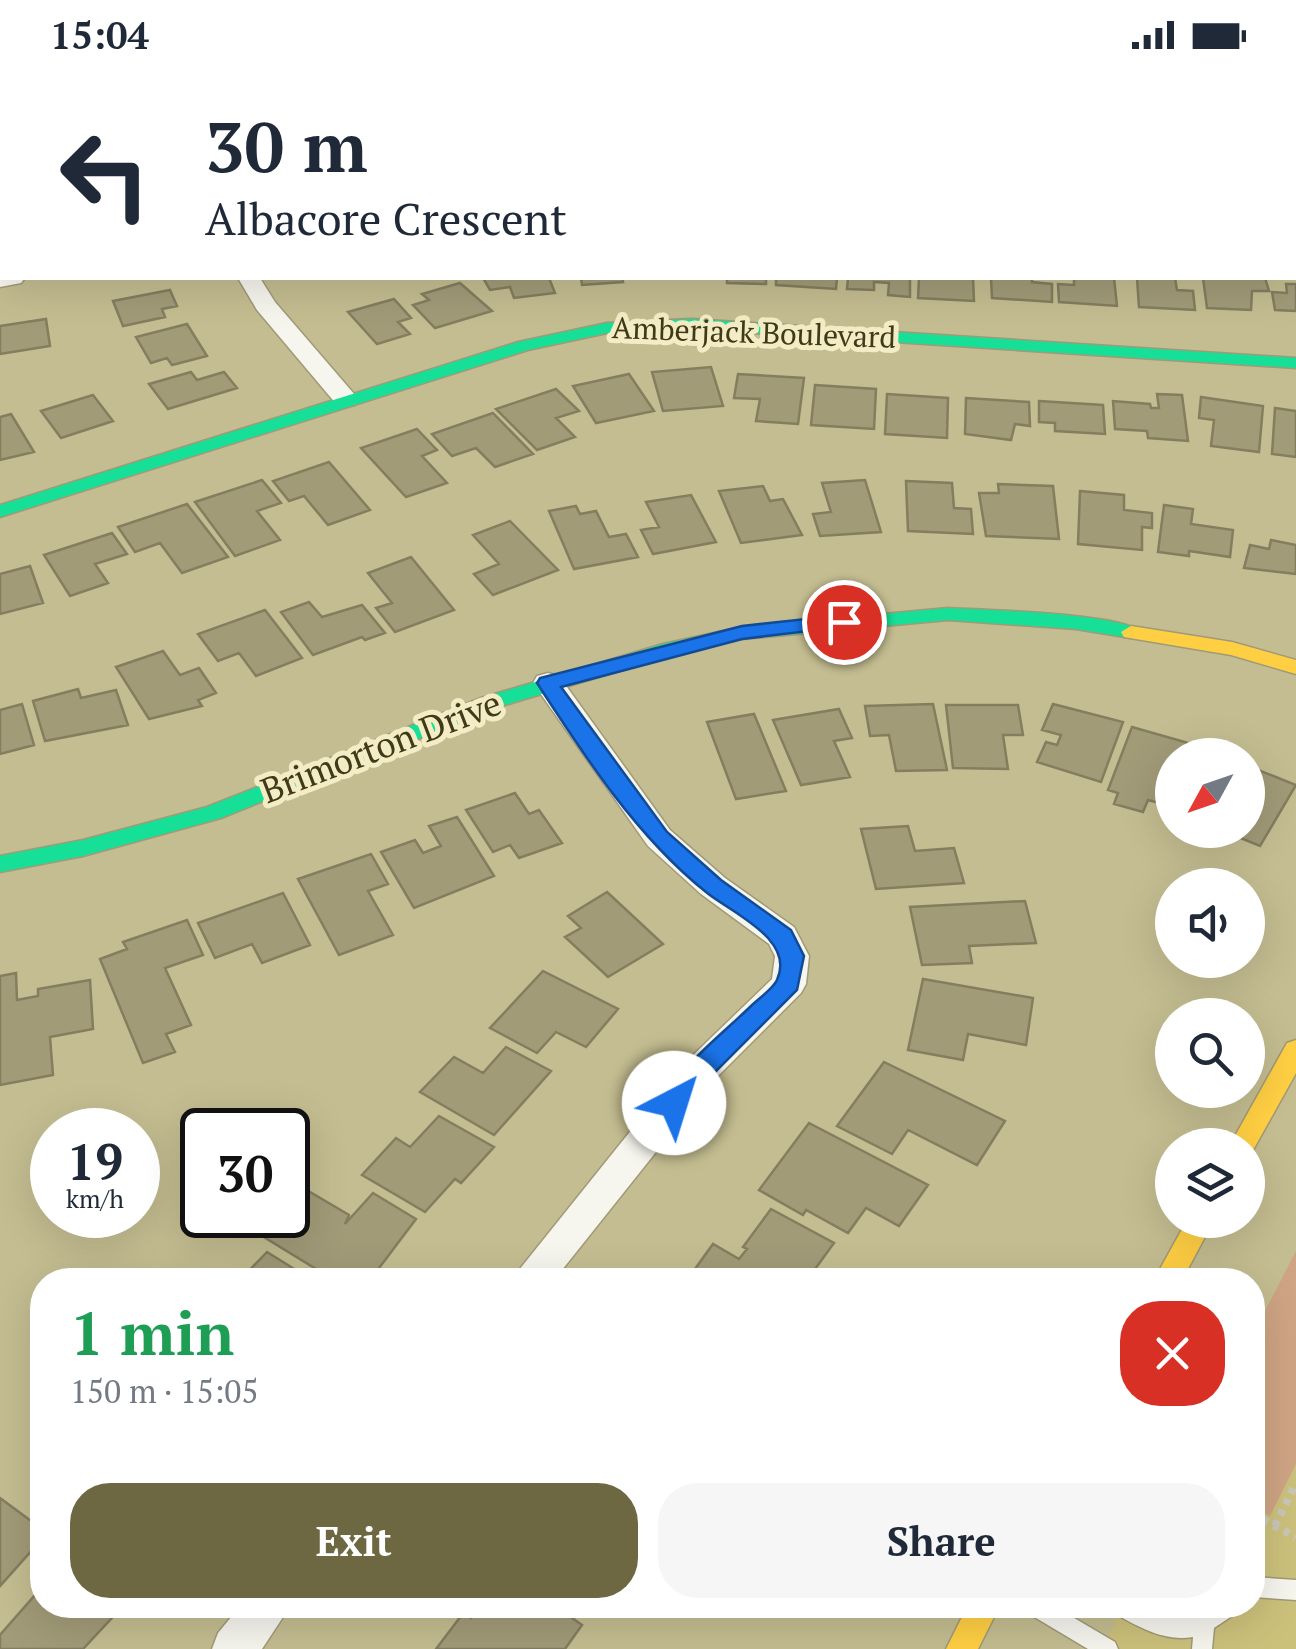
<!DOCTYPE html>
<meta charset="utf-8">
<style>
body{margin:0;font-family:"PT Serif",serif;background:#f6f6f7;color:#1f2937;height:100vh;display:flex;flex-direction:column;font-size:38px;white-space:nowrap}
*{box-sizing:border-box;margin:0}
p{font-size:32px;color:#747a83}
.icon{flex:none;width:55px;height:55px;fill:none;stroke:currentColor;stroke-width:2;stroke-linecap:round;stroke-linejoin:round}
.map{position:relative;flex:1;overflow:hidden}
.details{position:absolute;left:30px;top:1198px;width:1235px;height:350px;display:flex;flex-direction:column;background:#fff;border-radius:40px;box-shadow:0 10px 40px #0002}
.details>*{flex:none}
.hud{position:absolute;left:0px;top:0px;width:1298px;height:210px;box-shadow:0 10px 40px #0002;background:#fff;color:#1f2937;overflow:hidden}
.needle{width:65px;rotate:230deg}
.controls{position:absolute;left:1155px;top:668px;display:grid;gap:20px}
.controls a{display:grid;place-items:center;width:110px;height:110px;border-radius:50%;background:#fff;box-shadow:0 10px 40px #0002;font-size:50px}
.speed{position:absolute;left:30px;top:1038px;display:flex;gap:20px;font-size:50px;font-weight:700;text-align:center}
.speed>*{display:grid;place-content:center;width:130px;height:130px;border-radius:50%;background:#fff;box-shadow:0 10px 40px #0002;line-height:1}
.speed small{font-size:25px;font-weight:400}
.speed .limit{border:5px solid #111;border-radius:15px;background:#fff;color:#111}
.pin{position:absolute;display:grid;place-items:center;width:85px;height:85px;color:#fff;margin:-42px;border:5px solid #fff;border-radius:50%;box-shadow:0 2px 10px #0007}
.me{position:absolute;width:110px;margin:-55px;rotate:40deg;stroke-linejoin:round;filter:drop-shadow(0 0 8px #0008)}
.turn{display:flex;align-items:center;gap:35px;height:210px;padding:0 40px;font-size:45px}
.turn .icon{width:130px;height:130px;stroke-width:2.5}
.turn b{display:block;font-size:70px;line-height:85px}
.round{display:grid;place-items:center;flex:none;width:105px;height:105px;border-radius:40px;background:#f6f6f7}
.head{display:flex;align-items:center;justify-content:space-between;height:170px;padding:0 40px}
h1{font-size:60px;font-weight:600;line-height:75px;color:#1e9e55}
.action{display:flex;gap:20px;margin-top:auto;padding:20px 40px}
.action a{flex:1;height:115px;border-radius:40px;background:#6e6842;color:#fff;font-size:40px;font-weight:600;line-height:115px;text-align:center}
.action a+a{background:#f6f6f7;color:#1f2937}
.status{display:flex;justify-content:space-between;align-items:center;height:70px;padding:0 50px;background:#fff;direction:ltr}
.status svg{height:28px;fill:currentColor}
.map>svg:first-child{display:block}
</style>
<div class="status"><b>15:04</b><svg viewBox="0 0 49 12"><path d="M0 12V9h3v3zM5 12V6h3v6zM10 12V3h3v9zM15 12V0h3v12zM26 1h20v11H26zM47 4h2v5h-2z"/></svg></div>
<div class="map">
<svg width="1296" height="1579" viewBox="0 0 1296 1579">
<rect width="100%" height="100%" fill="#c4bd91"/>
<path fill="#ccc17b" d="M1296,1203V1579H1102L1124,1535H1252L1253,1287Z"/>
<path fill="#cea484" d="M295,0H1296V178L1295,2Z
M1296,1181V1394L1270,1446L1253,1437V1264Z"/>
<path fill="#a19b78" stroke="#847e5f" stroke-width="2.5" d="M483,208H549L555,223L514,228L510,217L490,220Z
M581,208H622L623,212L582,215Z
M727,208H766V214L727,213Z
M776,208H837L836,219L776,215Z
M848,208H910V227L888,225L889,213L874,212V220L847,219Z
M919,208H973L974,231L918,228Z
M991,208H1032V212L1052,214V232L992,228Z
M1074,208H1114L1117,236L1059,232L1058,214L1074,215Z
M1137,208H1175L1177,220L1193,221L1195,240L1139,237Z
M1203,208H1265L1269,221H1252L1251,240L1207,238Z
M460,213L492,241L435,258L413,235L429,230L422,224Z
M1286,214H1296V241L1275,240L1272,222L1287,223Z
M170,220L177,236L162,239L165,247L123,256L113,231Z
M394,229L411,248L398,252L410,264L377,274L348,242Z
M46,249L50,276L0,284V256Z
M187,254L207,286L172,295L167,288L151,293L136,267Z
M711,297L723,336L663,341L652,302Z
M191,302L197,310L224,302L237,318L168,339L149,314Z
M629,304L654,341L596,353L573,316Z
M738,304L804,308L798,354L756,351L760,329L734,328Z
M815,315L876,319L874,359L811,355Z
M556,319L579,341L556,348L575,367L537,380L496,339Z
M887,324L948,328L947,368L885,364Z
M1157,324L1182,325L1188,371L1148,368L1147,361L1115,359L1113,331L1150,334L1151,338H1159Z
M93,325L113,351L61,368L41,341Z
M1201,327L1263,336L1259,382L1211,376L1214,350L1199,348Z
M966,328L1029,332L1030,356L1015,354L1011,370L965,364Z
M1039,331L1103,335L1105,364L1055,361V353L1039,352Z
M1275,338L1296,341V387L1272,384Z
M493,343L533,384L495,397L476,378L452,386L432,364Z
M11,344L34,382L0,390V347Z
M417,359L437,380L422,386L447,413L406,427L361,378Z
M329,392L370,440L328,455L304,426L289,431L273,411Z
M262,410L281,433L257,441L280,470L235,486L195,432Z
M865,410L881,462L820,466L813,444L831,442L822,413Z
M906,411L952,413L954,438L971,439L973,464L908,461Z
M998,414L1053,416L1059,469L986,466L979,423H999Z
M763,416L770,431L783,429L802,465L741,473L719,421Z
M1080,421L1124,425V440L1152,443V458L1142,457V480L1078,474Z
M691,425L716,472L653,484L641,460L659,457L646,432Z
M187,434L228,487L182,503L160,473L135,482L118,457Z
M1164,435L1193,439L1191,454L1233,460L1230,487L1189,481V486L1158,482Z
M576,436L580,444L596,441L609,467L626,464L638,487L574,499L549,441Z
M510,451L558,500L493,525L474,504L499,494L473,465Z
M112,463L127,484L95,494L108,513L70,526L44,485Z
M1271,470L1296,475V504L1244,498L1250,475L1269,479Z
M411,487L454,540L395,562L376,538L392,533L368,503Z
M30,496L43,533L0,544V504Z
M309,532L322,547L362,535L385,563L365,570L362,567L313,585L281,542Z
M265,540L302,588L256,606L239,583L218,591L198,564Z
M163,581L180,605L199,598L216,623L198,630L202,636L149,649L116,597Z
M78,619L81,628L116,620L128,655L45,671L33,631Z
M22,634L34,675L0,684V640Z
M933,634L947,700L896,701L889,665L870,666L865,636Z
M1053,634L1123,652L1101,712L1037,692L1046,672L1057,675L1061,665L1042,660Z
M946,635H1018L1023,665H1003L1008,699L953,698Z
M839,639L852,668L834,671L850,707L801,715L773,650Z
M754,644L786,721L736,729L707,652Z
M1132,657L1199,676L1196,685H1172V699L1159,733L1148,730L1143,742L1114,734L1118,723L1108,720Z
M1248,696L1296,715L1260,776L1221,760H1248Z
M515,723L529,744L539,740L562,773L519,788L510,775L493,782L466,740Z
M457,747L494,806L414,838L381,782L415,770L423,783L441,776L429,756Z
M908,756L915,781L954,778L964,813L876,819L861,759Z
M371,784L388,814L368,821L393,865L339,885L298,809Z
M607,822L663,874L608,907L565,867L581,858L568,846Z
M283,823L310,875L262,893L252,874L215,888L198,853Z
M1025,831L1036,873L969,876L972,893L922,895L910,837Z
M187,850L203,885L165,898L191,955L166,964L175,982L143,993L100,889L127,879L123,872Z
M543,901L618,939L586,977L556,962L537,983L490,958Z
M16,903L17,930L38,926V919L90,910L93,959L50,967L53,1005L0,1015V906Z
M923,909L1033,928L1026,975L968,964L963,990L908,980Z
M506,977L551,1001L494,1065L420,1022L454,987L483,1003Z
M884,992L1005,1051L977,1095L908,1060L892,1084L837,1056Z
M439,1046L494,1077L461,1113L455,1109L425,1142L362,1105L396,1068L410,1077Z
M809,1053L928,1115L899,1156L866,1138L848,1163L806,1140L803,1145L759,1120Z
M288,1109L349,1145L345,1154L373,1123L416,1149L370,1210H334L231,1147L288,1145Z
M771,1139L834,1173L810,1206L818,1210H713L695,1199L713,1174L739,1189L747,1179L743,1177Z
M267,1182L312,1210H240Z
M0,1428L42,1459V1469L0,1516Z
M42,1517V1535H124L83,1579H0V1565Z
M482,1535H554L582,1555L565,1579H436L464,1542L471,1548Z"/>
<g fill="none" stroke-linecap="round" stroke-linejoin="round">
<defs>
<path id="lane" d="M1252,1507L1296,1510V1530L1252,1527Z
M1023,1535H1052L1115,1572L1118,1579H1088L1026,1542Z
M1109,1535H1139L1163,1546L1175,1548L1197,1545L1214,1535H1241L1238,1542L1214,1558L1212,1579H1192L1193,1567C1163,1572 1137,1556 1112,1542Z"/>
<path id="street" d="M233,0H253V2H233Z
M0,203L2,208H25L21,213L0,217Z
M238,208H260L275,232L355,325L359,330L355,335H337L257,240Z
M548,603L559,606L670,760L725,808L794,857L809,886L806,914L801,923L711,1013L554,1210H511L685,993L772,909L775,886L769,874L701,824L648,776L533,613L537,606Z
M241,1535H291L262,1579H212L218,1563Z"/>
<path id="fast" d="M692,249L1296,288V298L692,259L607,263L528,280L0,447V435L518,272L607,253Z
M948,538C982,540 1122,543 1141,562L1131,568L1076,559L948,550L742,569L666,587L495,638L221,748L83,786L0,802V786L83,770L207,737L481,628L663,574L742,557Z"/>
<path id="slow" d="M1131,556L1232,572L1296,590V604L1231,585L1124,567L1121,562Z
M1296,970V1003L1252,1082L1248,1084V1075H1230L1287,973Z
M1187,1150H1214L1182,1210H1154Z
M968,1535H1000L978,1579H946Z"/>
</defs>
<use href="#lane" stroke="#a09a77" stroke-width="3"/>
<use href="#street" stroke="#a09a77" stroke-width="3"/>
<use href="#fast" stroke="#a09a77" stroke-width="3"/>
<use href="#slow" stroke="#a09a77" stroke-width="3"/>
<path stroke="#c9c6b9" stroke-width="5" stroke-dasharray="4 4" stroke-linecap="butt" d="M476,0L480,2"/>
<path stroke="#c9c6b9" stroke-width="8" stroke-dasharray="6 6" stroke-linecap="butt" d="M1252,1444L1296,1467
M1275,1456L1296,1413"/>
<use href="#lane" fill="#f6f5ee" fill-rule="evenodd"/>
<use href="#street" fill="#f6f5ee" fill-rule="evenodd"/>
<use href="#fast" fill="#16e098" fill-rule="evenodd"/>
<use href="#slow" fill="#ffcf43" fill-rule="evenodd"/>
</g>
<path fill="#1a73e8" stroke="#114b97" stroke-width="2.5" d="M844,545L851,547V556L742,569L561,617L667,762L721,810L791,860L804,886L797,920L707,1010L683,1040H666L662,1033C681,995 720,966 750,937C758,929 773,919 777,910C796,869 730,842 706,822C637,767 585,687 537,613L540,608L742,556Z"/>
<g text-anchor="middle" stroke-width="10" stroke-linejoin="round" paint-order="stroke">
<g font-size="30" fill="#3f3a18" stroke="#f3ecc5">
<text transform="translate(754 263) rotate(2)" y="10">Amberjack Boulevard</text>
</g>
<g font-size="35" fill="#3f3a18" stroke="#f3ecc5">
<text transform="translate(381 677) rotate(-21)" y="12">Brimorton Drive</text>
</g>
</g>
</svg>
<div class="controls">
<a><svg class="needle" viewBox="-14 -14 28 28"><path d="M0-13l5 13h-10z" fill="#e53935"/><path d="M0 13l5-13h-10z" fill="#747a83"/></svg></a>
<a><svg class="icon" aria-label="sound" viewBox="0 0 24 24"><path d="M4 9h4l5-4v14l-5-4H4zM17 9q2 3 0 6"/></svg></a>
<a><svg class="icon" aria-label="search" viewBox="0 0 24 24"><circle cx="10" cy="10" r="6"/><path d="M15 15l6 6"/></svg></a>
<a><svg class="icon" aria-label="layers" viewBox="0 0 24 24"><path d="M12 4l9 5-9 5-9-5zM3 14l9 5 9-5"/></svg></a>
</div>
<div class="speed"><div>19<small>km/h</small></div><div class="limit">30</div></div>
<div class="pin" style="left:844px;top:552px;background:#d93025"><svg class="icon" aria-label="arrive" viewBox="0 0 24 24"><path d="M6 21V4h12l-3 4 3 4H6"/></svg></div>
<svg class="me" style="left:674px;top:1033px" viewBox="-20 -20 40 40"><circle r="19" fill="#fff"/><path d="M0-13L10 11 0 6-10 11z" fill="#1a73e8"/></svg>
<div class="hud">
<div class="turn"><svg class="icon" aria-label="left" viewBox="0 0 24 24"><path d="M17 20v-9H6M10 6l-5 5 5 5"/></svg><div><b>30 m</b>Albacore Crescent</div></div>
</div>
<section class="details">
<div class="head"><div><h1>1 min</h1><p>150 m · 15:05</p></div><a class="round" style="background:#d93025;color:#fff"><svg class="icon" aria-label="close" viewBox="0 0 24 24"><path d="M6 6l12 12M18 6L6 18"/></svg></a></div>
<div class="action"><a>Exit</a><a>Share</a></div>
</section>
</div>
